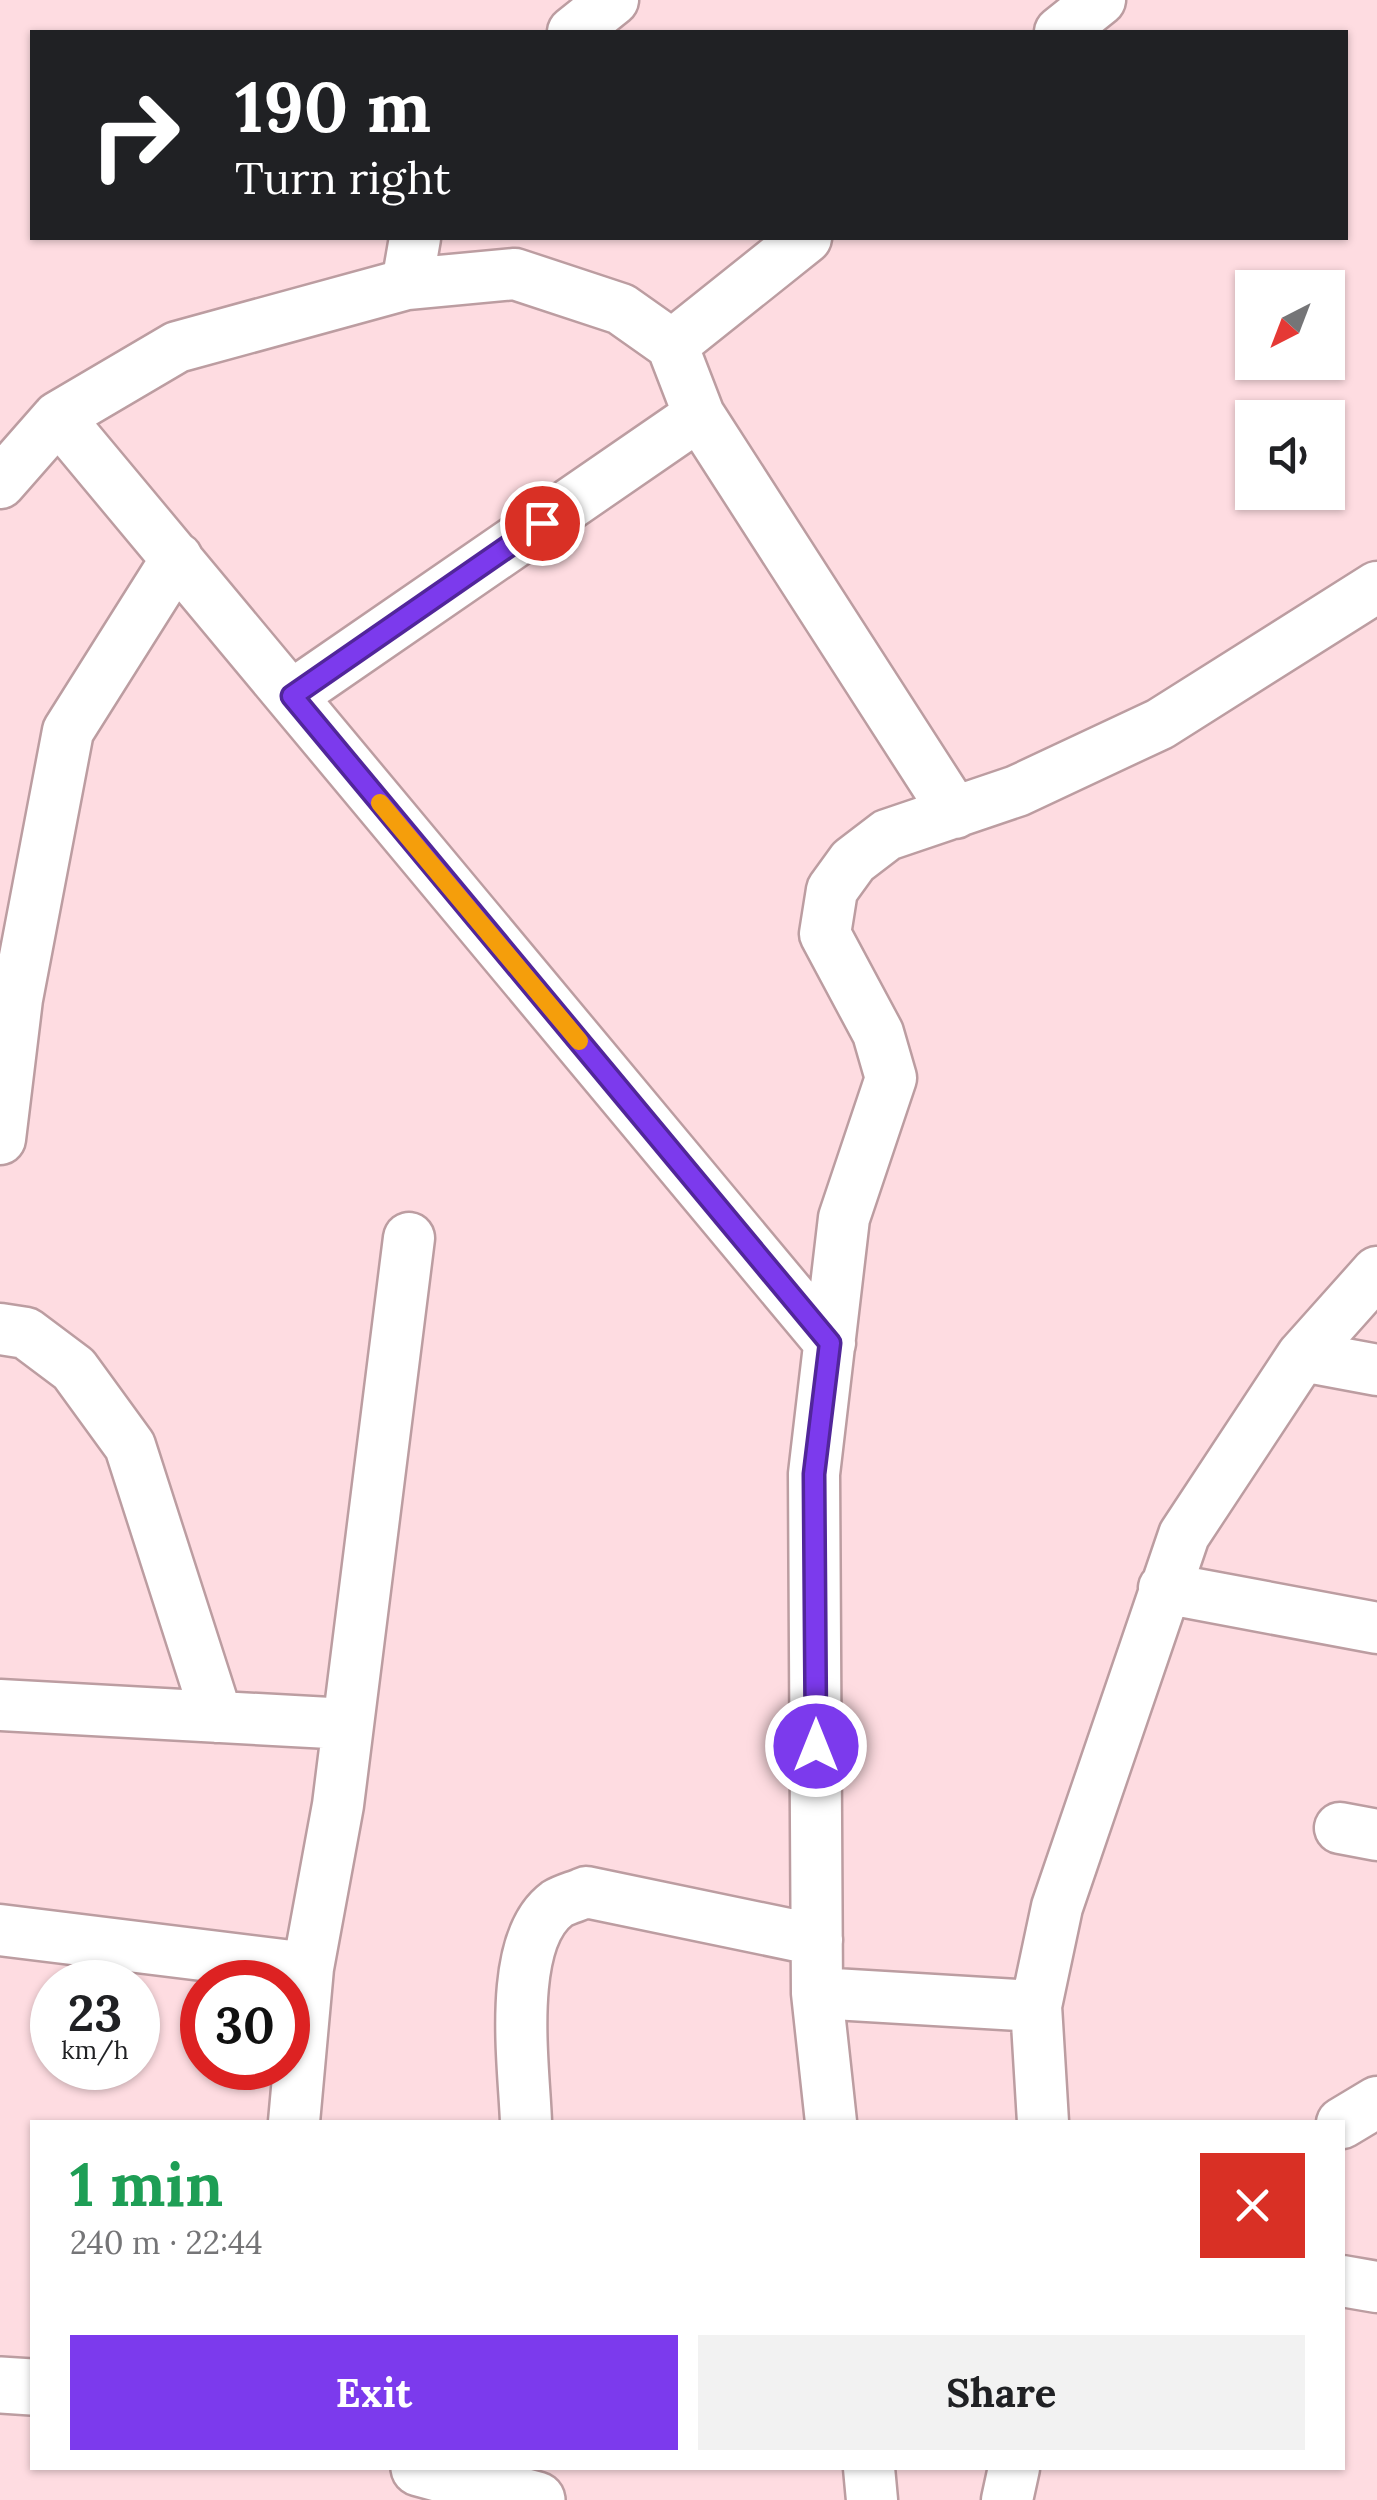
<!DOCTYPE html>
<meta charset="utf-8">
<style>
body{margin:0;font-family:Lora,serif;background:#f2f2f2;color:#202124;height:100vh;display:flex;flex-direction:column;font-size:38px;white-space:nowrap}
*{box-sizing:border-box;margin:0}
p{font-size:32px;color:#757577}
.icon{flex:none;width:55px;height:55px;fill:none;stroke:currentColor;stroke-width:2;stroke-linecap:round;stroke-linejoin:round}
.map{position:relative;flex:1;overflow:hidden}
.sheet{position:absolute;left:30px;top:2120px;width:1315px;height:350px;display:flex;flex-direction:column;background:#fff;border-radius:0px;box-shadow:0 2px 8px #0004}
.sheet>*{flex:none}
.top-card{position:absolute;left:30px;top:30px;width:1318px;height:210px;border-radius:0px;box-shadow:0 2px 8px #0004;background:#202124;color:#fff;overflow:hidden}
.needle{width:65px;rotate:222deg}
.buttons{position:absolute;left:1235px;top:270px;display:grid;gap:20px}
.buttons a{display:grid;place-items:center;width:110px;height:110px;border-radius:0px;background:#fff;box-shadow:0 2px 8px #0004;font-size:50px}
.speed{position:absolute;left:30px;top:1960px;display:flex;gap:20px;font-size:50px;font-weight:700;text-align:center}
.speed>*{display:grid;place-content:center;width:130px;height:130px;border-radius:50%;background:#fff;box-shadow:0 2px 8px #0004;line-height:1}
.speed small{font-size:25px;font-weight:400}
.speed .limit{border:15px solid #d22;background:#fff;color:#111}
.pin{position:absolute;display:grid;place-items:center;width:85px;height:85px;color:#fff;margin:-42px;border:5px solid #fff;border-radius:50%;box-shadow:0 2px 10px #0007}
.me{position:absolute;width:110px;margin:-55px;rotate:0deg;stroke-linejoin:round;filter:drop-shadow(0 0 8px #0008)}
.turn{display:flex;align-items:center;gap:35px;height:210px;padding:0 40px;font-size:45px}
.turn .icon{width:130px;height:130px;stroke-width:2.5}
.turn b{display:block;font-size:70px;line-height:85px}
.round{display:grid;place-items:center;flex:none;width:105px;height:105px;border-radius:0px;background:#f2f2f2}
.summary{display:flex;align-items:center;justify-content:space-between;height:170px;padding:0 40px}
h1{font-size:60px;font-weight:700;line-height:75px;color:#1e9e55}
.button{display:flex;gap:20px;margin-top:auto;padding:20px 40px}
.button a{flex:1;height:115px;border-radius:0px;background:#7c3aed;color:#fff;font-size:40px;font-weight:700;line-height:115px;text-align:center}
.button a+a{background:#f2f2f2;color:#202124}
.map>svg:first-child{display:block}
</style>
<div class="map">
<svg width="1377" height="2500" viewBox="0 0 1377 2500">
<rect width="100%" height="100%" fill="#fedce1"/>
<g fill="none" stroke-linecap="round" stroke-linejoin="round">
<defs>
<path id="street" d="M573,32L613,0
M1060,32L1100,0
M407,284L415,238
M672,345L806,238
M58,417L830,1343
M0,483L58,417L177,347L407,284L515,274L621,309L672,345L699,415L955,813
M291,696L699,415
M0,1139L17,999L68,731L177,558
M0,1329L26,1333L74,1369L130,1446L217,1717
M1302,1356L1377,1370
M1164,1588L1377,1628
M0,1705L348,1724
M1340,1828L1377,1835
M0,1930L308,1968
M817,1993L1036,2006L1057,1907L1184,1535L1302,1356L1377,1272
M1036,2006L1043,2122
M294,2122L308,1968L338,1805L409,1238
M526,2122C524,2066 506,1942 557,1904C565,1899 578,1896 586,1892L817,1940
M831,2122L817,1993L814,1474L844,1218L891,1078L878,1033L825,934L832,890L853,861L887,835L1017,791L1160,724L1377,587
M1342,2123L1377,2102
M1342,2281L1377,2287
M869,2468L872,2500
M1007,2500L1014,2468"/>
<path id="secondary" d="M0,2385L32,2387
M419,2468L537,2500"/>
</defs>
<use href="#street" stroke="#bc9da1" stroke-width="55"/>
<use href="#secondary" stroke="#bc9da1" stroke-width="60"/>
<use href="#street" stroke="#fff" stroke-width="50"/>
<use href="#secondary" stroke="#fff" stroke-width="55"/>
</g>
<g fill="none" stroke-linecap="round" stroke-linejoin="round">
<defs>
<path id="route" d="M542,523L292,696L830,1343L814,1474L816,1746"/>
</defs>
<use href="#route" stroke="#51269a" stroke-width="25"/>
<use href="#route" stroke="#7c3aed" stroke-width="18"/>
<path stroke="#f59e0b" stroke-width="18" d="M380,803L579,1041"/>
</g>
</svg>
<div class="buttons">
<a><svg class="needle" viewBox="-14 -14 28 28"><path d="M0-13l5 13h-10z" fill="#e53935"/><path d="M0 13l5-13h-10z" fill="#757577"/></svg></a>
<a><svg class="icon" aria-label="sound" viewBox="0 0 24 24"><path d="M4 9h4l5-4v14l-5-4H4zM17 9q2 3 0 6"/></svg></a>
</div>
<div class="speed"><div>23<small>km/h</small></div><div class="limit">30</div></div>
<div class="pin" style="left:542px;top:523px;background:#d93025"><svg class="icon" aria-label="arrive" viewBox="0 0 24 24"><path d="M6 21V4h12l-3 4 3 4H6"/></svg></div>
<svg class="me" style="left:816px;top:1746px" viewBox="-20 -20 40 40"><circle r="17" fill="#7c3aed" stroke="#fff" stroke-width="3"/><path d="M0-11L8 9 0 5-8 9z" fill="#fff"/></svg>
<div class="top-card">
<div class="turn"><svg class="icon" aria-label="right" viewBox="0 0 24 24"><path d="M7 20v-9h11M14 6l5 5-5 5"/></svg><div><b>190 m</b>Turn right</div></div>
</div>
<section class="sheet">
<div class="summary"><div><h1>1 min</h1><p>240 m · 22:44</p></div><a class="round" style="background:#d93025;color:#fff"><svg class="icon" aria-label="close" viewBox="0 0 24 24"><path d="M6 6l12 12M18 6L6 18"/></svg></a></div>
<div class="button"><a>Exit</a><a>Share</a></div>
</section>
</div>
